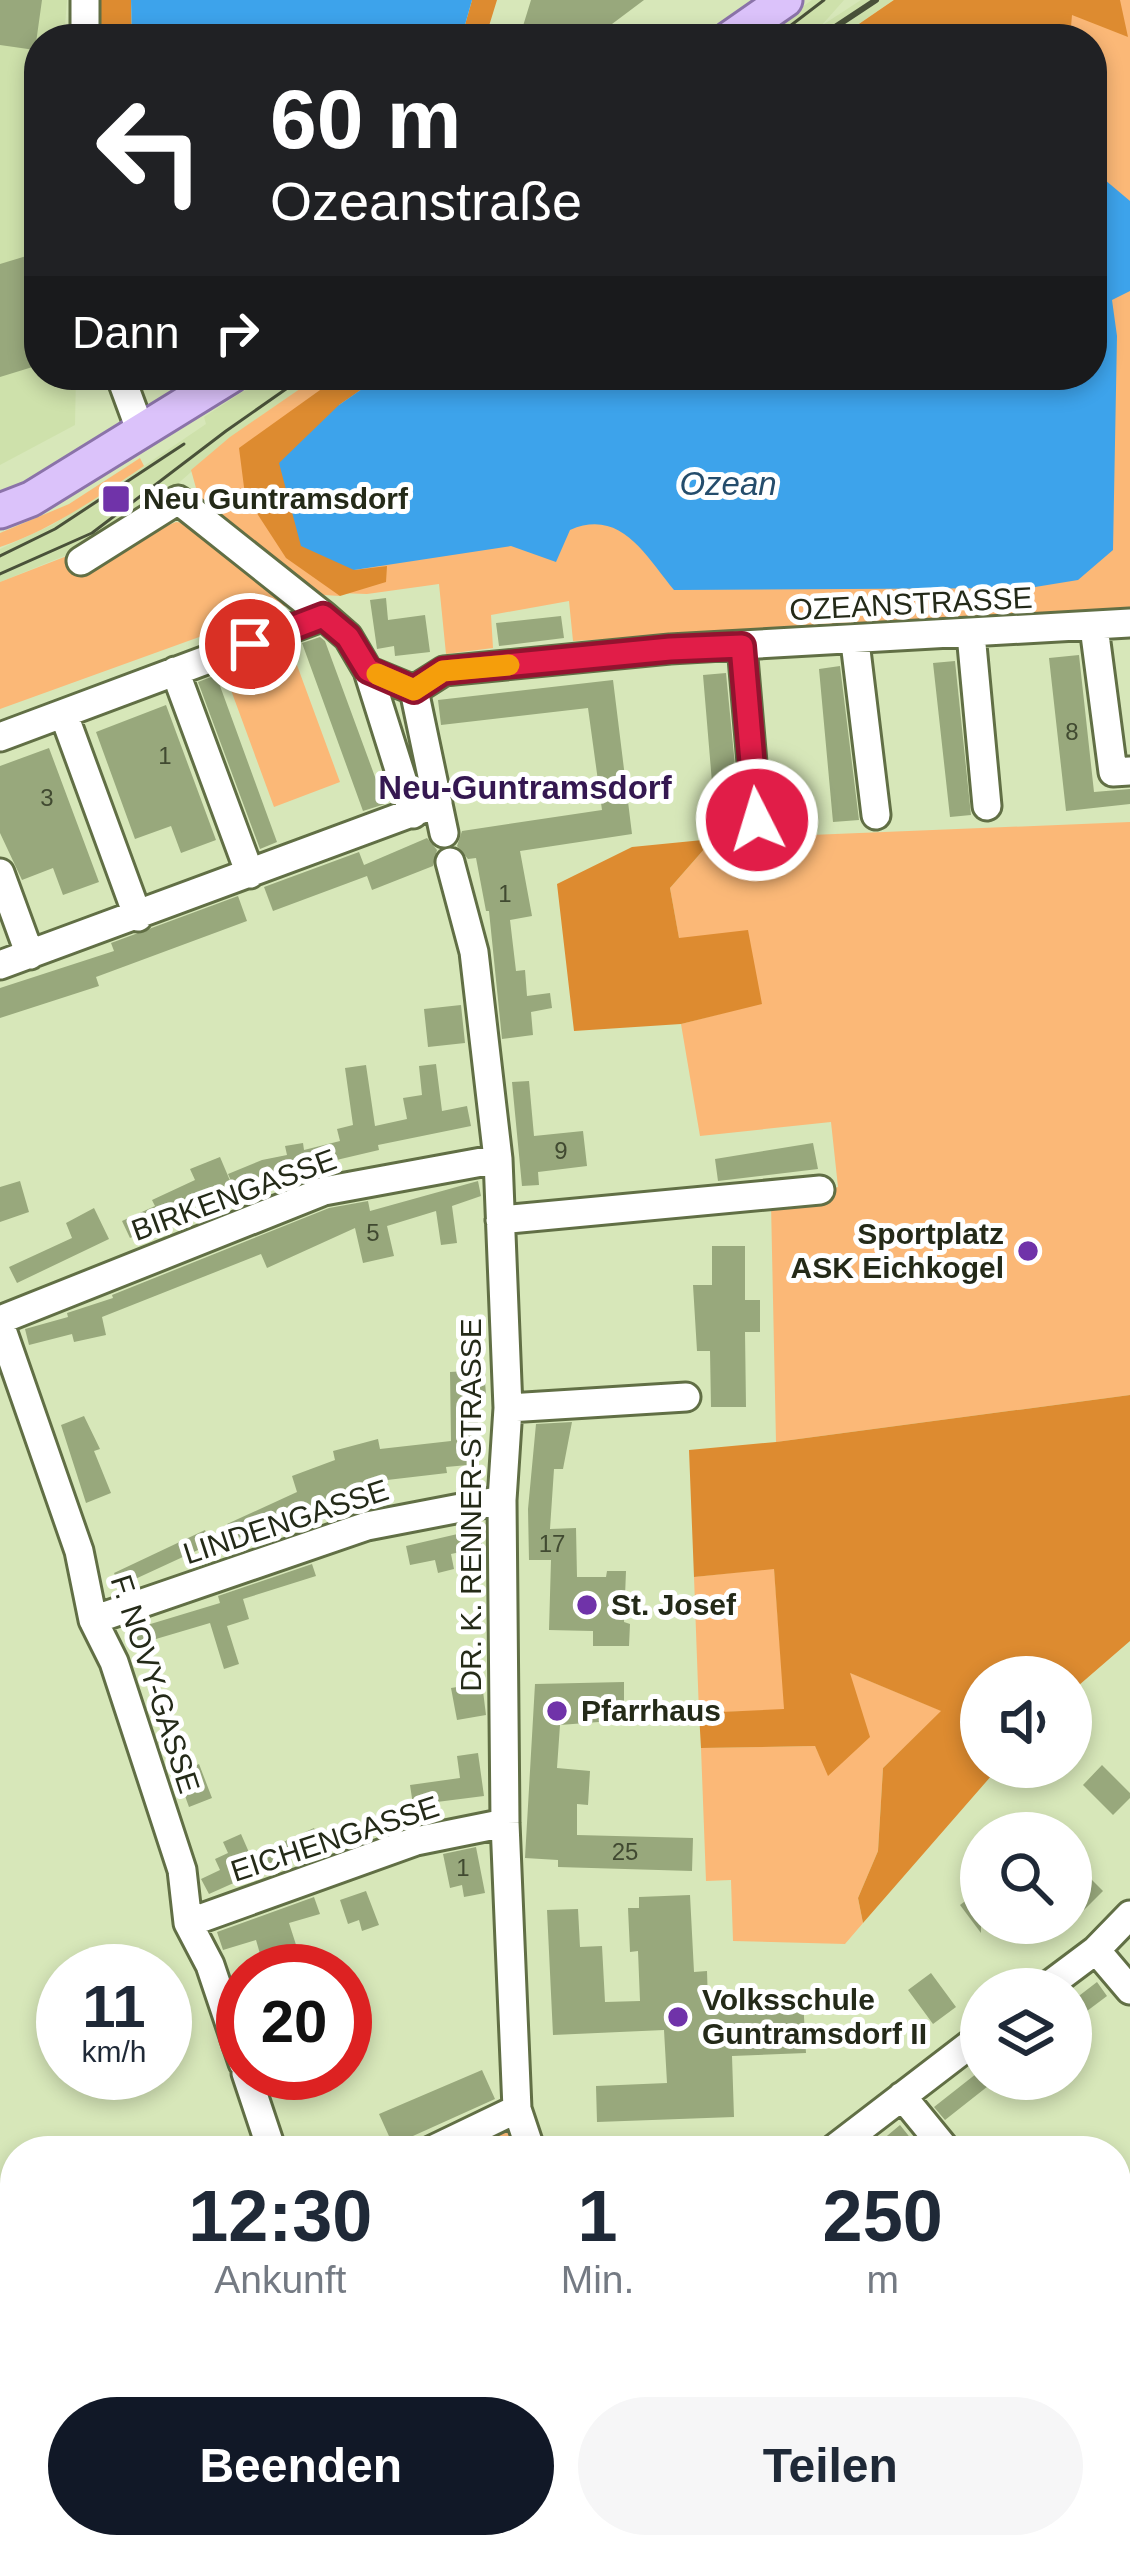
<!DOCTYPE html>
<html lang="de">
<meta charset="utf-8">
<style>
body{margin:0;font-family:Arial,sans-serif;background:#f6f6f7;color:#1f2937;height:100vh;display:flex;flex-direction:column;font-size:45px;white-space:nowrap}
*{box-sizing:border-box;margin:0}
p{font-size:39px;color:#747a83}
.icon{flex:none;width:66px;height:66px;fill:none;stroke:currentColor;stroke-width:2;stroke-linecap:round;stroke-linejoin:round}
.map{position:relative;flex:1;overflow:hidden}
.panel{position:absolute;left:0px;top:2136px;width:1131px;height:423px;display:flex;flex-direction:column;background:#fff;border-radius:48px 48px 0 0;box-shadow:0 6px 18px #0003}
.panel>*{flex:none}
.guide{position:absolute;left:24px;top:24px;width:1083px;height:366px;border-radius:48px;box-shadow:0 6px 18px #0003;background:#202124;color:#fff;overflow:hidden}
.controls{position:absolute;left:960px;top:1656px;display:grid;gap:24px}
.controls a{display:grid;place-items:center;width:132px;height:132px;border-radius:50%;background:#fff;box-shadow:0 6px 18px #0003;font-size:60px}
.speed{position:absolute;left:36px;top:1944px;display:flex;gap:24px;font-size:60px;font-weight:700;text-align:center}
.speed>*{display:grid;place-content:center;width:156px;height:156px;border-radius:50%;background:#fff;box-shadow:0 6px 18px #0003;line-height:1}
.speed small{font-size:30px;font-weight:400}
.speed .limit{border:18px solid #d22;background:#fff;color:#111}
.pin{position:absolute;display:grid;place-items:center;width:102px;height:102px;color:#fff;margin:-51px;border:6px solid #fff;border-radius:50%;box-shadow:0 3px 12px #0007}
.me{position:absolute;width:132px;margin:-66px;rotate:355deg;stroke-linejoin:round;filter:drop-shadow(0 0 9px #0008)}
.turn{display:flex;align-items:center;gap:42px;height:252px;padding:0 48px;font-size:54px}
.turn .icon{width:156px;height:156px;stroke-width:2.5}
.turn b{display:block;font-size:84px;line-height:102px}
.then{display:flex;align-items:center;height:114px;padding:0 48px;background:#0003;gap:24px;font-size:45px}
.eta{display:flex;justify-content:space-evenly;align-items:center;height:204px;text-align:center}
.eta b{font-size:72px;font-weight:800;line-height:84px}
.primary-button{display:flex;gap:24px;margin-top:auto;padding:24px 48px}
.primary-button a{flex:1;height:138px;border-radius:72px;background:#111827;color:#fff;font-size:48px;font-weight:800;line-height:138px;text-align:center}
.primary-button a+a{background:#f6f6f7;color:#1f2937}
.map>svg:first-child{display:block}
</style>
<div class="map">
<svg width="1130" height="2557" viewBox="0 0 1130 2557">
<rect width="100%" height="100%" fill="#d7e7b9"/>
<path fill="#cee1ab" d="M0,0H67L64,39H39V375H76L75,425L0,465Z
M812,0H844L821,26L861,0H894L859,24L849,39H757Z
M268,375H320L231,437L174,487L82,553L79,550L0,582V549L52,525L110,489L206,424L204,417Z
M435,2544H607L578,2557H442Z"/>
<path fill="#fbb877" d="M894,0H1130V609L573,641L569,601L491,615L493,648L446,654L439,584L367,594L338,593L340,596L308,594L203,513L191,470L230,437L320,375H1092V39H849L859,24Z
M140,458L144,466C98,497 53,529 0,547V533L69,504Z
M176,522L196,525L296,602L0,709V582L67,556L74,566Z
M294,657L340,782L274,807L228,682Z
M1130,822V1395L776,1442L771,1204L838,1187L831,1122L700,1136L681,1024L762,1003L679,939L670,888L713,839Z
M774,1568L785,1710L699,1713L694,1577Z
M848,1672L942,1711L883,1768L878,1851L858,1898L863,1923L845,1944L733,1941L731,1880L706,1881L701,1748L815,1746L829,1775Z
M503,2128L510,2129L514,2151H452Z
M0,2257L15,2303V2463L0,2468Z"/>
<path fill="#dd8b30" d="M101,0H131L132,39H95Z
M472,0H497L485,39H461Z
M894,0H1120L1128,37L1072,15L1070,39H849L859,24Z
M341,375H382L339,405L354,570L387,566L386,582L340,596L286,558L245,495L239,448Z
M713,839L670,888L679,938L748,930L762,1004L681,1024L574,1031L557,884L632,847Z
M1130,1395V1641L1071,1692V1677H981V1767H999L863,1923L858,1898L878,1851L883,1768L941,1711L850,1673L870,1737L828,1776L815,1746L701,1748L699,1713L784,1709L774,1569L694,1577L689,1450L776,1442Z"/>
<path fill="#3da3eb" d="M131,0H472L461,39H132Z
M1092,169L1130,201V291L1112,300L1117,336L1113,550L1078,580L1029,588L674,590C645,555 621,508 570,530L556,562L511,546L354,570L301,546L279,463L339,405L382,375H1092Z"/>
<path fill="#98a87c" d="M0,0H42L35,50L0,45Z
M531,0H644L592,39H519Z
M33,254L39,276V365L0,377V264Z
M386,598L388,620L425,615L430,652L395,656L394,646L377,649L370,600Z
M561,616L564,638L499,646L496,623Z
M320,637L325,641L385,804L363,811L302,643Z
M1079,655L1094,792L1130,789V804L1066,811L1049,658Z
M955,661L971,815L950,817L933,663Z
M840,666L859,820L833,822L819,669Z
M726,673L741,827L716,830L703,675Z
M216,675L277,842L260,849L198,682Z
M613,680L632,834L520,851L532,916L510,920L516,971L525,970L527,996L550,993L552,1008L531,1012L533,1035L502,1039L489,911H486L476,858L468,859L457,846L462,831L602,810L588,708L441,725L438,700Z
M166,705L216,840L181,853L171,826L135,839L96,732Z
M49,748L99,882L63,895L53,868L22,880L0,833V766Z
M427,838L437,850L433,866L372,890L367,876L273,911L264,887L359,852L364,865Z
M238,896L247,921L96,977L99,986L0,1018V988L114,951L111,943Z
M461,1005L465,1043L428,1047L424,1009Z
M436,1064L442,1111L467,1106L471,1126L378,1145L379,1150L277,1174L236,1192L228,1174L262,1160L287,1155L285,1146L303,1143L304,1150L340,1141L337,1129L353,1125L345,1068L366,1065L375,1126L407,1119L403,1098L422,1095L419,1066Z
M529,1081L534,1136L583,1131L587,1166L538,1172L539,1185L522,1186L512,1082Z
M813,1143L818,1169L718,1181L715,1159Z
M220,1157L231,1183L189,1201L194,1210L130,1238L122,1221L155,1206L152,1200L195,1180L190,1169Z
M20,1181L29,1212L0,1222V1187Z
M478,1181L481,1196L452,1206L457,1243L441,1245L436,1211L387,1226L394,1256L363,1263L355,1228L267,1268L261,1254L102,1317L106,1335L74,1342L72,1334L29,1345L25,1329L68,1317L67,1313L113,1298L112,1295L329,1208L368,1201L370,1211Z
M94,1208L109,1239L17,1283L9,1267L72,1238L66,1223Z
M712,1246H745V1300H760V1332H745L746,1407H711L710,1351H697L693,1285H712Z
M484,1370L486,1394L477,1395L479,1464L446,1467L447,1473L387,1480L390,1492L345,1502L305,1517L303,1509L234,1540L227,1524L297,1492L292,1476L335,1460L333,1451L378,1439L380,1449L451,1441L450,1372Z
M84,1416L100,1449L94,1451L111,1493L86,1503L61,1425Z
M572,1422L563,1469H554L550,1529L576,1528L577,1577H606L607,1571H626L624,1622L630,1624L629,1646H593V1631L549,1630L551,1560H529L528,1509L536,1424Z
M479,1529L483,1547L451,1554L454,1569L438,1573L435,1560L410,1565L406,1546Z
M205,1530L211,1544L120,1586L114,1573Z
M312,1564L316,1576L243,1599L249,1619L227,1626L239,1664L224,1669L210,1623L139,1644L134,1629L220,1603L218,1596Z
M624,1682V1720L560,1725L557,1768L590,1771L588,1805L577,1804V1835L693,1838L692,1871L558,1867V1860L525,1858L535,1684Z
M482,1683L486,1715L457,1720L451,1688Z
M478,1753L484,1796L413,1805L410,1785L460,1778L457,1756Z
M190,1757L193,1767L199,1764L212,1798L189,1807L173,1763Z
M1102,1765L1130,1793V1798L1113,1815L1083,1785Z
M314,1828L321,1844L209,1894L201,1879L220,1870L215,1859L228,1853L223,1842L241,1834L251,1857Z
M476,1847L485,1893L464,1897L462,1885L450,1888L443,1854Z
M1071,1859L1103,1891L1084,1910L1071,1897Z
M981,1889V1933L960,1905Z
M366,1891L379,1925L362,1931L359,1920L348,1924L340,1900Z
M690,1895L694,1972L707,1971L708,2003L803,1999L806,2053L732,2056L734,2117L597,2122L596,2086L667,2083L664,2030L553,2035L547,1910L578,1909L580,1947L602,1946L605,2002L640,2001L638,1951L630,1952L628,1908H639V1897Z
M314,1897L320,1914L289,1923L299,1954L282,1959L284,1965L265,1971L256,1940L223,1950L217,1932Z
M931,1973L956,2007L933,2024L908,1990Z
M1097,1982L1107,1996L1071,2023V2002Z
M482,2070L495,2099L393,2145L379,2114Z
M981,2070V2079H997L945,2120L934,2107Z
M274,2073H331V2076L280,2093Z
M900,2125L916,2145L908,2151H869Z"/>
<g fill="none" stroke-linecap="round" stroke-linejoin="round">
<defs>
<path id="minor" d="M85,39V0
M120,375L141,432
M81,561L178,500L324,616
M1094,627L1113,772L1130,771
M971,634L987,806
M855,642L876,815
M742,646L757,821
M175,671L250,874
M368,671L413,814
M414,690L444,671L670,649L1130,623
M414,690L444,833
M64,715L138,917
M0,737L324,616L348,637L368,671L414,690
M450,862L474,952L498,1159L508,1408L502,1500L505,1823L517,2109L531,2151
M0,873L30,955
M0,965L438,803
M500,1220L820,1190
M0,1320L324,1191L498,1159
M0,1324L79,1551L93,1620L114,1662L182,1870L188,1923L210,1965L243,2063
M508,1408L686,1397
M93,1620L367,1526L502,1500
M188,1923L416,1841L505,1823
M1096,1950L1130,1990
M1044,1989L1096,1950L1130,1915
M246,2073L272,2151
M902,2096L947,2151
M430,2151L517,2109
M831,2151L981,2036
M0,2323L15,2368
M1116,2360L1130,2377
M83,2544L90,2557
M409,2544L414,2557
M668,2544L683,2557
M933,2544L943,2557
M619,2557L640,2544"/>
<path id="major" d="M729,39L785,0
M0,511L31,499L232,375"/>
</defs>
<use href="#minor" stroke="#616f45" stroke-width="33"/>
<use href="#major" stroke="#8b73a9" stroke-width="39"/>
<use href="#minor" stroke="#fff" stroke-width="27"/>
<use href="#major" stroke="#dbc2fa" stroke-width="33"/>
<path stroke="#495139" stroke-width="3" d="M773,39L824,0
M0,556L55,529L184,444
M0,574L92,533L226,431L306,375"/>
<path stroke="#495139" stroke-width="6" d="M817,39L876,0"/>
</g>
<g fill="none" stroke-linecap="round" stroke-linejoin="round">
<defs>
<path id="route" d="M250,644L323,616L348,637L368,670L414,690L443,671L670,649L742,646L757,820"/>
</defs>
<use href="#route" stroke="#92132f" stroke-width="30"/>
<use href="#route" stroke="#e11d48" stroke-width="21"/>
<path stroke="#f59e0b" stroke-width="21" d="M377,674L414,690L443,671L509,665"/>
</g>
<g fill="#7033a9" stroke="#fff" stroke-width="4.5">
<rect x="101" y="484" width="30" height="30" rx="6"/>
<circle cx="1028" cy="1251" r="12"/>
<circle cx="587" cy="1605" r="12"/>
<circle cx="557" cy="1711" r="12"/>
<circle cx="678" cy="2017" r="12"/>
</g>
<g text-anchor="middle" stroke-width="10" stroke-linejoin="round" paint-order="stroke">
<g font-size="24" fill="#414a31">
<text x="1072" y="740">8</text>
<text x="165" y="764">1</text>
<text x="47" y="806">3</text>
<text x="505" y="902">1</text>
<text x="561" y="1159">9</text>
<text x="373" y="1241">5</text>
<text x="552" y="1552">17</text>
<text x="625" y="1860">25</text>
<text x="463" y="1876">1</text>
</g>
<g font-size="30" font-weight="bold" fill="#242a18" stroke="#fff" text-anchor="start">
<text x="143" y="509">Neu Guntramsdorf</text>
<text x="1004" y="1244" text-anchor="end">Sportplatz<tspan x="1004" dy="34">ASK Eichkogel</tspan></text>
<text x="611" y="1615">St. Josef</text>
<text x="581" y="1721">Pfarrhaus</text>
<text x="702" y="2010">Volksschule<tspan x="702" dy="34">Guntramsdorf II</tspan></text>
</g>
<g font-size="30" fill="#242a18" stroke="#fff">
<text transform="translate(911 604) rotate(-3)" y="10">OZEANSTRASSE</text>
<text transform="translate(234 1195) rotate(-20)" y="10">BIRKENGASSE</text>
<text transform="translate(471 1505) rotate(-90)" y="10">DR. K. RENNER-STRASSE</text>
<text transform="translate(286 1522) rotate(-18)" y="10">LINDENGASSE</text>
<text transform="translate(155 1684) rotate(72)" y="10">F. NOVY-GASSE</text>
<text transform="translate(335 1839) rotate(-18)" y="10">EICHENGASSE</text>
</g>
<g font-size="33" font-style="italic" fill="#254d6c" stroke="#fff">
<text x="728" y="495">Ozean</text>
</g>
<g font-size="33" font-weight="bold" fill="#351851" stroke="#fff">
<text x="525" y="799">Neu-Guntramsdorf</text>
</g>
</g>
</svg>
<div class="controls">
<a><svg class="icon" aria-label="sound" viewBox="0 0 24 24"><path d="M4 9h4l5-4v14l-5-4H4zM17 9q2 3 0 6"/></svg></a>
<a><svg class="icon" aria-label="search" viewBox="0 0 24 24"><circle cx="10" cy="10" r="6"/><path d="M15 15l6 6"/></svg></a>
<a><svg class="icon" aria-label="layers" viewBox="0 0 24 24"><path d="M12 4l9 5-9 5-9-5zM3 14l9 5 9-5"/></svg></a>
</div>
<div class="speed"><div>11<small>km/h</small></div><div class="limit">20</div></div>
<div class="pin" style="left:250px;top:644px;background:#d93025"><svg class="icon" aria-label="arrive" viewBox="0 0 24 24"><path d="M6 21V4h12l-3 4 3 4H6"/></svg></div>
<svg class="me" style="left:757px;top:820px" viewBox="-20 -20 40 40"><circle r="17" fill="#e11d48" stroke="#fff" stroke-width="3"/><path d="M0-11L8 9 0 5-8 9z" fill="#fff"/></svg>
<div class="guide">
<div class="turn"><svg class="icon" aria-label="left" viewBox="0 0 24 24"><path d="M17 20v-9H6M10 6l-5 5 5 5"/></svg><div><b>60 m</b>Ozeanstraße</div></div>
<div class="then">Dann<svg class="icon" aria-label="right" viewBox="0 0 24 24"><path d="M7 20v-9h11M14 6l5 5-5 5"/></svg></div>
</div>
<section class="panel">
<div class="eta">
<div><b>12:30</b><p>Ankunft</p></div>
<div><b>1</b><p>Min.</p></div>
<div><b>250</b><p>m</p></div>
</div>
<div class="primary-button"><a>Beenden</a><a>Teilen</a></div>
</section>
</div>
